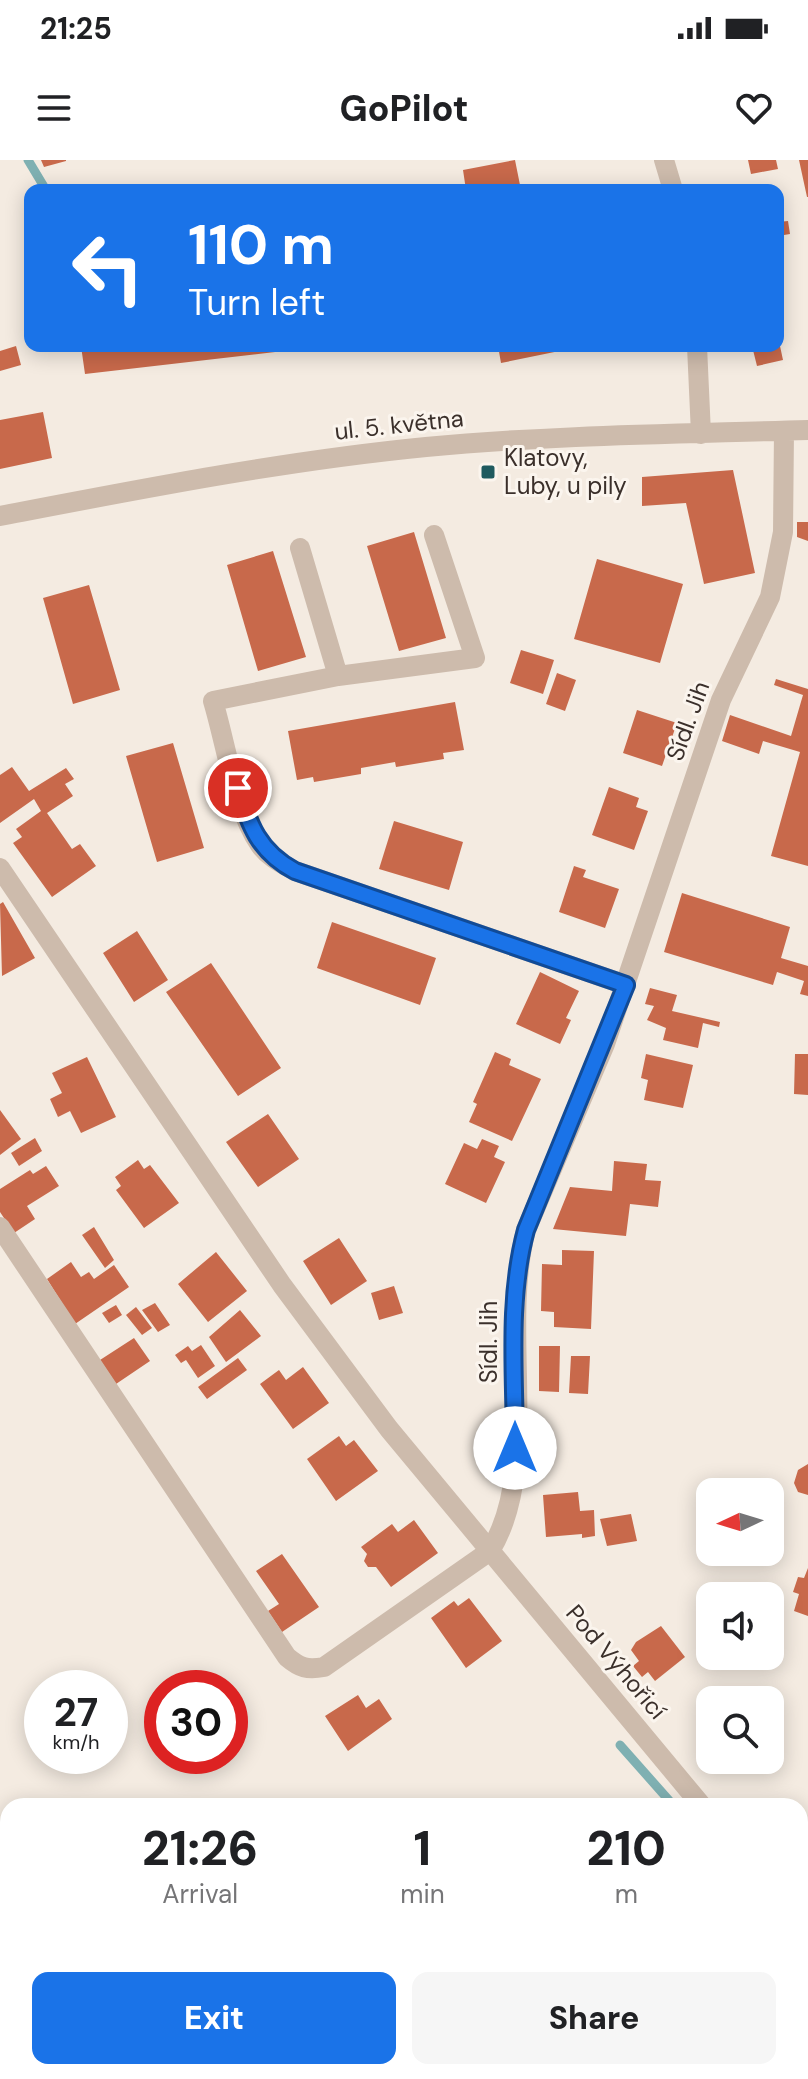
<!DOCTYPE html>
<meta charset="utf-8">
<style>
body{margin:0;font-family:"DM Sans",sans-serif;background:#f6f6f6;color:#202124;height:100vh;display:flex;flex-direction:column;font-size:30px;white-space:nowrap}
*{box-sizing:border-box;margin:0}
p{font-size:26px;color:#757577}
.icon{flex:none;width:44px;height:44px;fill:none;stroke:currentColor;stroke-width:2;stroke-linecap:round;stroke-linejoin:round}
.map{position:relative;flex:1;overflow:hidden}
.panel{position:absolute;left:0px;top:1638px;width:808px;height:282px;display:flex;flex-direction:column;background:#fff;border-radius:24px 24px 0 0;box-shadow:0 4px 20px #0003}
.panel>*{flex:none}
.guide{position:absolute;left:24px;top:24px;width:760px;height:168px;border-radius:16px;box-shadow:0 4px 20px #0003;background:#1a73e8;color:#fff;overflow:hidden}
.needle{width:52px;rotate:266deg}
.buttons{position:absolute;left:696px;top:1318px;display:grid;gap:16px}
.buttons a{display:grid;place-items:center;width:88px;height:88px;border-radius:16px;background:#fff;box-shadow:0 4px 20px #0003;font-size:40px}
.speed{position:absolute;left:24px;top:1510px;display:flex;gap:16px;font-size:40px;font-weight:700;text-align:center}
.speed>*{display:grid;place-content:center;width:104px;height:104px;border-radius:50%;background:#fff;box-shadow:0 4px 20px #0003;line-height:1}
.speed small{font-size:20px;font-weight:400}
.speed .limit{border:12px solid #d22;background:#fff;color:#111}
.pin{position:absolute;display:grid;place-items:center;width:68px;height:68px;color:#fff;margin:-34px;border:4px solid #fff;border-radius:50%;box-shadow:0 2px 8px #0007}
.me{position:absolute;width:88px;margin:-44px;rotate:0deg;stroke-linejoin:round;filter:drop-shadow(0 0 6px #0008)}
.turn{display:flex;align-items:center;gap:28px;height:168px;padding:0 32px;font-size:36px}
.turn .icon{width:104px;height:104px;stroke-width:2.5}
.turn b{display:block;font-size:56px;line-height:68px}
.eta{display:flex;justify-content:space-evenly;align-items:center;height:136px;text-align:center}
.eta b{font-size:48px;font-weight:800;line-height:56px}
.primary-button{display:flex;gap:16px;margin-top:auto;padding:16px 32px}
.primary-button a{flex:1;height:92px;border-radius:16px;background:#1a73e8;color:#fff;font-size:32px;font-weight:800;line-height:92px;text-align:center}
.primary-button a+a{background:#f6f6f6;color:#202124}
.status{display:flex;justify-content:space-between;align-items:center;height:56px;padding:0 40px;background:#fff;direction:ltr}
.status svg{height:22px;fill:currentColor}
header{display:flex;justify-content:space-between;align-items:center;height:104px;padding:0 32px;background:#fff;font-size:36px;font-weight:800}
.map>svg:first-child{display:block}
</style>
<div class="status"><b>21:25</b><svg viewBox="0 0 49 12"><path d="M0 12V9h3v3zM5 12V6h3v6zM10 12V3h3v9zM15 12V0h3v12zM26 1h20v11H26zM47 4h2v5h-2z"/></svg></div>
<header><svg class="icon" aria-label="menu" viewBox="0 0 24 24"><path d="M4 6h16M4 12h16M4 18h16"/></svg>GoPilot<svg class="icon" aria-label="heart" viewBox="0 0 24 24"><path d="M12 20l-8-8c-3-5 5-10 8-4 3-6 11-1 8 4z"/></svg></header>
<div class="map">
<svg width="808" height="1919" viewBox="0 0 808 1919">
<rect width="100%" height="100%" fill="#f4ebe1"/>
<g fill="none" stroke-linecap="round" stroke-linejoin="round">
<path stroke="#7fb0b2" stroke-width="9" d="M28,0L46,30
M620,1585L674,1646
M800,1789L808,1798"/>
</g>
<path fill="#c8694b" d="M41,0H66V1L44,7Z
M515,0L521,30H466L463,10Z
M748,0H776L778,9L751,14Z
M799,0H808V37H807Z
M788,61L790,74L778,76V62Z
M16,186L21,205L0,211V191Z
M81,186H309V188L85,214Z
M498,186H579V187L501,203Z
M752,186H780L783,200L757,206Z
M43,252L52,298L0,309V260Z
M733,310L755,413L704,424L686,343L642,346V317Z
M797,362H808V381L797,377Z
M414,372L446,478L399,491L367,386Z
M273,391L306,497L258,511L227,405Z
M597,399L683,424L660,503L574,479Z
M89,425L120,530L73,544L43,438Z
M521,490L554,500L543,534L510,523Z
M557,513L576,520L565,551L546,544Z
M776,519L808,529V706L771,696L800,592L763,581L759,594L722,581L730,555L791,576L803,535L774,525Z
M455,542L464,590L443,593L444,599L396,607L395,602L361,608V614L314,622L313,617L297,620L288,571Z
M637,550L677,563L662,606L623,593Z
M173,583L204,688L157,702L126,596Z
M12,607L29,631L66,608L74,619L65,624L73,636L47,653L72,689L80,684L96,706L52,737L13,683L22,677L16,669L41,651L34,639L0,663V615Z
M609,627L639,638L636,647L648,651L634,690L592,675Z
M394,661L463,682L449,730L379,709Z
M574,706L586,710L583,717L619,729L605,768L559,752Z
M682,733L790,767L781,798L808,806V836L800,834L804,821L777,812L773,825L664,792Z
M3,742L35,798L2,816L0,744Z
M332,762L436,798L420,845L317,808Z
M137,771L168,820L134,842L103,793Z
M211,803L281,908L238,936L166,832Z
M540,812L579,831L566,858L571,860L560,884L516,864Z
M650,828L677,835L672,851L720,862L719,867L703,863L698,888L663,880L666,868L647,860L654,846L645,844Z
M495,892L511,899L509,905L541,919L512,981L469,962L477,944L473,942Z
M646,894L693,905L683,948L644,940L648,920L641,918Z
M795,894H808V935L794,934Z
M87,897L116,957L81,973L70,951L58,957L50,939L62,933L52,913Z
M0,950L21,979L0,995Z
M268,954L299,999L258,1027L226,982Z
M35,978L42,991L19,1006L11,993Z
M482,979L499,986L494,997L505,1002L486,1043L445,1024L464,983L477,989Z
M138,1000L144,1009L150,1005L179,1043L144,1068L116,1030L121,1026L115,1017Z
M614,1001L647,1004L645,1020L661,1021L658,1047L630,1044L626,1076L553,1069L570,1027L612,1031Z
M46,1006L59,1026L27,1046L35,1059L14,1073L0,1052V1029L30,1010L33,1014Z
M94,1067L114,1100L105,1108L82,1075Z
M339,1078L367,1121L331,1145L303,1101Z
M562,1090L594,1091L591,1169L554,1167V1152L541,1151L542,1104L562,1105Z
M216,1092L247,1131L208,1162L178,1124Z
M71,1102L81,1117L89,1112L94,1119L114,1105L129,1127L75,1164L47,1119Z
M394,1126L403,1153L379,1160L371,1133Z
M155,1143L170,1165L158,1172L142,1150Z
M116,1145L122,1155L109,1163L102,1153Z
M136,1147L152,1168L142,1175L126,1155Z
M240,1150L261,1176L226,1202L209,1177Z
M134,1178L150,1201L116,1224L100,1200Z
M201,1185L215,1206L198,1218L186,1200L181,1203L175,1195L188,1186L192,1191Z
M539,1186H560L559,1232L539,1231Z
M571,1196H590L588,1234L569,1233Z
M238,1198L247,1210L207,1239L198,1227Z
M303,1207L329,1243L293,1269L260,1224L279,1210L286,1220Z
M339,1276L346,1286L354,1280L378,1311L336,1341L307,1299Z
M808,1304V1335L798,1332L794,1323L798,1310Z
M578,1332L580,1351L594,1350L595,1376L582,1378V1374L546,1377L543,1335Z
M631,1354L637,1381L607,1386L600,1359Z
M414,1360L438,1393L391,1427L376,1407H368L364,1401L367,1394L361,1387L392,1364L398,1372Z
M727,1392H759L756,1402Z
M282,1394L319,1447L282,1472L268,1451L279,1444L256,1411Z
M808,1408V1456L794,1451L799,1434L793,1432L798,1417L804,1418Z
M469,1438L502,1481L466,1508L431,1458L454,1441L458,1446Z
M661,1466L685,1497L655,1521L648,1512L642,1517L633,1506L639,1501L631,1490L636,1482Z
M358,1535L366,1548L379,1539L392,1559L348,1591L325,1556Z"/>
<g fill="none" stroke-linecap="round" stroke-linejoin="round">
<path stroke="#cdbbac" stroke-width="20" d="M664,0L673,30
M697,186L701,274
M0,356C141,329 283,301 426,287C552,275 681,274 808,270
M434,375L475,498L338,516L213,541C226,584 235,649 260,685C268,697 283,704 295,711L626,825
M300,388L338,516
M0,708L282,1125L389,1269L702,1646
M0,1067L287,1497C300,1508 307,1510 324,1507L490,1391C542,1307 499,1170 526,1070L605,884L721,540L770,437L783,372L784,271
M800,1710L808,1707"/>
</g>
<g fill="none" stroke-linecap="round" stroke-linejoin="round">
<defs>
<path id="route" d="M238,628C249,665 259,692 295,711L626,825L526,1070C507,1140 515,1216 515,1288"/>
</defs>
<use href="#route" stroke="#114b97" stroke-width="20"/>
<use href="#route" stroke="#1a73e8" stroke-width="14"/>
</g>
<rect fill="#1f5a5e" stroke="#fbf5ee" stroke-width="3" x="480" y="304" width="16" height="16" rx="4"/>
<g text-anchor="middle" stroke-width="6" stroke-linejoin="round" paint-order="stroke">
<g font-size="24" fill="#3b302b" stroke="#fbf5ee">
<text transform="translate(399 265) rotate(-6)" y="8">ul. 5. května</text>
<text transform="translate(688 561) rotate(-70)" y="8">Sídl. Jih</text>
<text transform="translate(489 1182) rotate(-90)" y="8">Sídl. Jih</text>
<text transform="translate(616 1502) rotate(50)" y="8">Pod Výhořicí</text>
</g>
<g font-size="24" fill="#3b302b" stroke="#fbf5ee" text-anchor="start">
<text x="504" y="306">Klatovy,<tspan x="504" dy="28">Luby, u pily</tspan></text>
</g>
</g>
</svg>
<div class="buttons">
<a><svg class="needle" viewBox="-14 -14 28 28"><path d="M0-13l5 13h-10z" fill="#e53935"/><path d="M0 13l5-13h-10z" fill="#757577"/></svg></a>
<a><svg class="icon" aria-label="sound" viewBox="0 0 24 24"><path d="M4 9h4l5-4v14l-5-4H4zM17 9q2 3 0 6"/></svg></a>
<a><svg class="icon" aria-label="search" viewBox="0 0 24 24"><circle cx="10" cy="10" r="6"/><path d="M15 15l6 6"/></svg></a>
</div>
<div class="speed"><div>27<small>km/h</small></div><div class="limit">30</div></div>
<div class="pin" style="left:238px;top:628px;background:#d93025"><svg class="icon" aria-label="arrive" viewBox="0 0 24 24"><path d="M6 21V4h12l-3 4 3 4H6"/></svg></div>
<svg class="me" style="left:515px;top:1288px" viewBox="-20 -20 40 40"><circle r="19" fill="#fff"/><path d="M0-13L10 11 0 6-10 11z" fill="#1a73e8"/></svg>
<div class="guide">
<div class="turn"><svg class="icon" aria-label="left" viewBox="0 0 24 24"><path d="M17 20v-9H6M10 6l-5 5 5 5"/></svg><div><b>110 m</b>Turn left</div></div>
</div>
<section class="panel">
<div class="eta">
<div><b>21:26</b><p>Arrival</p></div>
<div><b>1</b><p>min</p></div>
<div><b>210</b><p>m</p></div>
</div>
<div class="primary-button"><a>Exit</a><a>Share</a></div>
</section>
</div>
